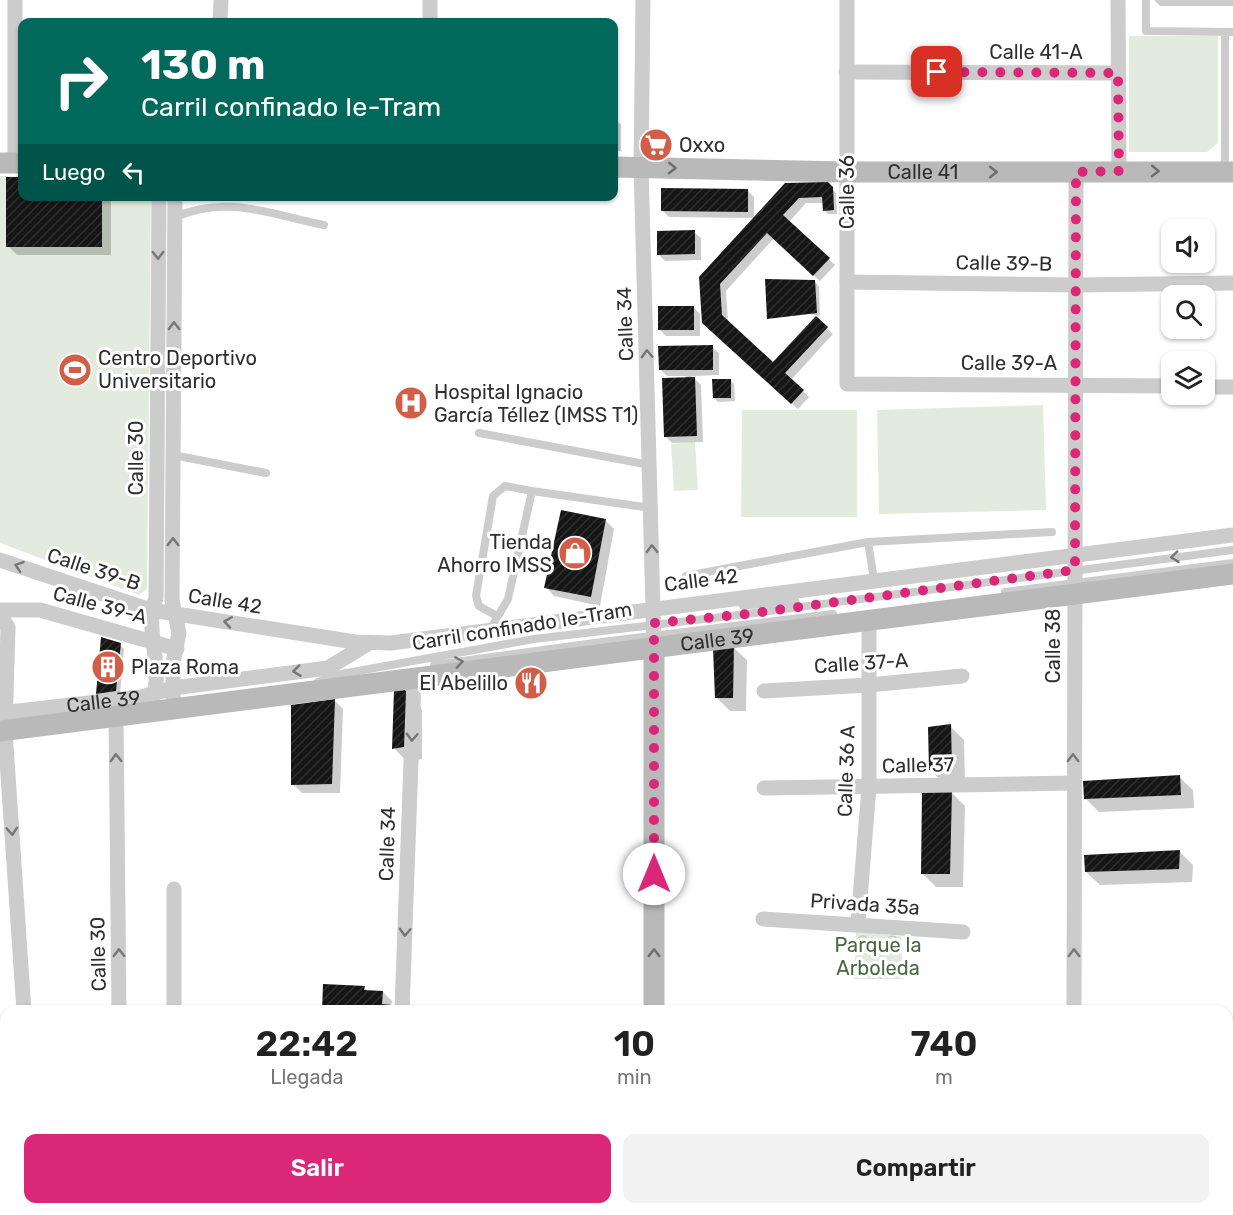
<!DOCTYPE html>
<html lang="es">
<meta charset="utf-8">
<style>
body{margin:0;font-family:Rubik,sans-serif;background:#f2f2f2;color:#222;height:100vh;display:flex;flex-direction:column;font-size:22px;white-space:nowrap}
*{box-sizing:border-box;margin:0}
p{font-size:20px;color:#767676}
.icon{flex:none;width:33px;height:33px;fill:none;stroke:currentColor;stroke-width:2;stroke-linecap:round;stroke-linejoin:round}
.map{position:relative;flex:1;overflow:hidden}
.panel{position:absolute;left:0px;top:1005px;width:1233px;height:210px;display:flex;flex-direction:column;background:#fff;border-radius:18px 18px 0 0;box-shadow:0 2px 4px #0004}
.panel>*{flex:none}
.guide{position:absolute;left:18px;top:18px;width:600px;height:183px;border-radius:12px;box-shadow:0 2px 4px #0004;background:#00695c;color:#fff;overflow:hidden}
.buttons{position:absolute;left:1161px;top:219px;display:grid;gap:12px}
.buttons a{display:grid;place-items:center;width:54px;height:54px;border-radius:12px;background:#fff;box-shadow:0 2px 4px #0004;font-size:30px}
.pin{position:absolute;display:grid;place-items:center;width:51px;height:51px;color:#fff;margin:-26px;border-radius:12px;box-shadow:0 3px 9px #0006}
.me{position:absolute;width:66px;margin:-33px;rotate:0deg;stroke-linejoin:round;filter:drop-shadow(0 0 4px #0008)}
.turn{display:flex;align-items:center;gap:21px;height:126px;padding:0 24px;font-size:27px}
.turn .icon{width:78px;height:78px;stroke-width:2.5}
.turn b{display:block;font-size:42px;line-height:51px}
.then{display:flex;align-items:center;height:57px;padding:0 24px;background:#0003;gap:12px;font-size:22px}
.eta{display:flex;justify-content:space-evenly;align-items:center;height:102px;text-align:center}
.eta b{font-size:36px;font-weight:600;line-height:42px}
.action{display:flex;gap:12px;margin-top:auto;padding:12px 24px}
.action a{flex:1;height:69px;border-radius:12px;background:#db2777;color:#fff;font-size:24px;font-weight:600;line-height:69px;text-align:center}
.action a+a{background:#f2f2f2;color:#222}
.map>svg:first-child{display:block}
</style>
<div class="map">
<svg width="1233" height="1215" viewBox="0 0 1233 1215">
<defs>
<pattern id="park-crowns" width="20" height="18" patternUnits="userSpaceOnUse" patternTransform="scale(1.5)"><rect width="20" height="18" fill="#e3ebdf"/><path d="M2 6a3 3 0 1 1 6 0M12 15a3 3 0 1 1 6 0" fill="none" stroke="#c3cac0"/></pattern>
<pattern id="building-hatch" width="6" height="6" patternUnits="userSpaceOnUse" patternTransform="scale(1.5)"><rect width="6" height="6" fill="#161616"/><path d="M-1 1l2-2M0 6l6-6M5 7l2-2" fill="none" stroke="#303030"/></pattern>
</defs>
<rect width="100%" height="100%" fill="#fff"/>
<path fill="url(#park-crowns)" d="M856,932L901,936L903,979H854Z"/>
<path fill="#e3ebdf" d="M1129,36H1218V143L1207,152H1129Z
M0,176L22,177V196L151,197L147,589L139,595L0,543Z
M1043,405L1046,510L879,514L877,410Z
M742,410H857V517H741Z
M695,442L698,490L674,491L671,444Z"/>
<path fill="#0003" d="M1154,0H1233V6H1160Z
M614,120L621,124V151H614Z
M8,178H22V196H111V255H17L8,246Z
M827,183L836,193L837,214H828L824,210V203H806L789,222L835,265L820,281L774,238L726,291L728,322L773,364L816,318L833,334L791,380L809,397L798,409L711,330L701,278L785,185Z
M747,190L754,197V218L669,217L663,211Z
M694,232L701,238V260L665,261L658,254Z
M815,282L819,286L820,316L809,314L768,318Z
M694,308L700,314V336H666L659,329Z
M712,347L719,353V375L692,376L701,385L703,442L672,443L665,436L686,376H667L660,369Z
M730,380L734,384L735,401L718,402L714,398Z
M605,520L614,529L600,606L554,596L546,587Z
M796,594L801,604L742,610L738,606L737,601Z
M120,645L124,649L120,694L101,697L97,694Z
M733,647L747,660L746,711H730L716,697Z
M334,700L343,709L340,793H302L293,784Z
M419,705L422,710V759L407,762L394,748Z
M950,726L964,740L965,783H944L930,770Z
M1179,777L1193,790L1194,808L1099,812L1085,798Z
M951,792L965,806L963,887H936L922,873Z
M1179,851L1193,865L1192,882L1100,885L1086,872Z
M364,987L368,992H383L392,1001L391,1007L395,1011H324Z"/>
<path fill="url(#building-hatch)" d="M614,119H617L618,147H614Z
M6,177H22V196H102V247H6Z
M828,182L833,187L834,210L823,211L822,197L799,198L783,215L830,258L813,276L767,233L720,284L722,315L773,362L816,316L828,327L785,373L804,390L791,404L702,323L699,277L785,183Z
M661,188L748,189V212L661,211Z
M695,230V254L657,255V231Z
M765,279L815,280L817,313L767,319Z
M658,306H694V330H658Z
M713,345V370H659L658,346Z
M695,377L697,436L664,437L662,378Z
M712,379H731V398H713Z
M561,510L606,519L591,597L544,588Z
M101,637L121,643L116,691L96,694Z
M734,645L733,698H715L713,648Z
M405,690L409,695V746L392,749L394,691Z
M335,699L332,784L291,785V705Z
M951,724L952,770H929L928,727Z
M1180,775L1181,795L1084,799L1083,781Z
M952,790L950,874H921L922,791Z
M1180,850L1179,869L1085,872L1084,855Z
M323,984L365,986L364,990L383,991L382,1004L391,1005L390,1011H322Z"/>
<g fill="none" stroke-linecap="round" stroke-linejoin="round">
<path stroke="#ccc" stroke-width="8" d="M1146,0V31L1233,32
M1225,170V32
M175,217C229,195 269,214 324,225
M479,433L650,465
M173,455L266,473
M868,542L874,580
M686,576L868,542L1052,532
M1005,592L1233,563
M497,616L479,606L476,596L493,496L505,486L532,491
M490,630L508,599L532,491L651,508
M434,665L602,642L833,614
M318,682L336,675L534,639L747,614L1233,550"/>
<g stroke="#ccc" stroke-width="15">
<path d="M643,0L641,167L654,646"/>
<path d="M847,0V384L1172,386"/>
<path d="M1118,0L1119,171"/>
<path d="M220,22L221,0"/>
<path d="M430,22V0"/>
<path d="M846,72L1118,73"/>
<path d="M15,163V0"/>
<path d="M847,282L1076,285L1233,283"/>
<path d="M1204,387H1233"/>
<path d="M0,560L151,610L355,642L391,643L1233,535"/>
<path d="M0,610H40L177,649"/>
<path d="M0,616L8,627L5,731L24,1011"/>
<path d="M764,691L869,685L962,676"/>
<path d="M173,708V663L179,633L172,600L175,196"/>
<path id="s1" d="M0,713L141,697L173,688L328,668L369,643"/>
<path d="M143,713C173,680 141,636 156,598L159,196"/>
<path d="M116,717L119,1011"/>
<path d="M764,788L1073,783"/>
<path d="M174,889V1011"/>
<path d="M763,919L963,932"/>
<path d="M858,923L869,787V620"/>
<path d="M402,1011L414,678"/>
<path d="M1074,1011L1076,173"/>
<path d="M0,1065H6"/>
<path d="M1227,1096L1233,1097"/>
<path d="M545,1209V1215"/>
<path d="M189,1215V1209"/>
<path d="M395,1215V1209"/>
<path d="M864,1215V1209"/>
<path d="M1071,1215V1209"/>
</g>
<g stroke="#b9b9b9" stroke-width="21">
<path d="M0,163H22"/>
<path id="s2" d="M614,167L847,172H1233"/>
<path id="s3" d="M0,731L1233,574"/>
<path d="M654,1011V646"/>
<path d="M654,1215V1209"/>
</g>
</g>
<defs><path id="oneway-chevron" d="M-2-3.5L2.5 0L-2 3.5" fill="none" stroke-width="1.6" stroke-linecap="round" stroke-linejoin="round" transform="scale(1.5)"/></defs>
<g stroke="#6d6d6d">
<use href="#oneway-chevron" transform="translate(672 168) rotate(1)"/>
<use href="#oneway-chevron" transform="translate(1155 171) rotate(1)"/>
<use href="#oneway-chevron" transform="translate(993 172)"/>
<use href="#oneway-chevron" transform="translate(654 953) rotate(-90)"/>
</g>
<g stroke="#767676">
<use href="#oneway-chevron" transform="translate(158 255) rotate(90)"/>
<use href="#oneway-chevron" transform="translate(174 326) rotate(-90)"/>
<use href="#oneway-chevron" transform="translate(647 354) rotate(-92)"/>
<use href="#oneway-chevron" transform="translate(173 542) rotate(-90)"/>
<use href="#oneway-chevron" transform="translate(652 549) rotate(-91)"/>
<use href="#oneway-chevron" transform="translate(1175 557) rotate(173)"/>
<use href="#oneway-chevron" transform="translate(19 566) rotate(-161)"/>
<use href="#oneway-chevron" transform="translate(228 622) rotate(-171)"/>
<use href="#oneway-chevron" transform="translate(459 662) rotate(-8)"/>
<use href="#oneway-chevron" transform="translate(297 671) rotate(173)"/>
<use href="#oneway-chevron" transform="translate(412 737) rotate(92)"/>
<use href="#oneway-chevron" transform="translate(116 758) rotate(-91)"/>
<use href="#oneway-chevron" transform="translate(1073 758) rotate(-90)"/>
<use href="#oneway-chevron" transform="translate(12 831) rotate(86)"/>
<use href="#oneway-chevron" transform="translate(405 932) rotate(92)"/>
<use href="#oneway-chevron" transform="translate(119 953) rotate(-91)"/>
<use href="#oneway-chevron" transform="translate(1074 953) rotate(-90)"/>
</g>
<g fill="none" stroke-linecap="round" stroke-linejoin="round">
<path stroke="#db2777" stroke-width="10" stroke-dasharray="0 18" d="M654,874V623L747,614L1075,570L1076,172L1119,171L1118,73L937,72"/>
</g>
<defs>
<symbol id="supermarket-disc" viewBox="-11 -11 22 22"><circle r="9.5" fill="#d15e47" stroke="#fff"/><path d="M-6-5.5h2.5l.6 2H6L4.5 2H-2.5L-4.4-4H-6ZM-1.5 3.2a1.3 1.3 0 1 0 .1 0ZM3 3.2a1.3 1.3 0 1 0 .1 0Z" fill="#fff"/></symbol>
<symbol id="stadium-disc" viewBox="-11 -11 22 22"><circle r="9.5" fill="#d15e47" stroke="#fff"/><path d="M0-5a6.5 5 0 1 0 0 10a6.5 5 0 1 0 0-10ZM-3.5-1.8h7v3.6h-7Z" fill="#fff"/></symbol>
<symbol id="hospital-disc" viewBox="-11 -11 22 22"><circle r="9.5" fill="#d15e47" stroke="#fff"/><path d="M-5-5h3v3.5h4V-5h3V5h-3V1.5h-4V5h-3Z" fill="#fff"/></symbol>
<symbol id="shop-disc" viewBox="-11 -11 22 22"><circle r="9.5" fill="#d15e47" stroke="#fff"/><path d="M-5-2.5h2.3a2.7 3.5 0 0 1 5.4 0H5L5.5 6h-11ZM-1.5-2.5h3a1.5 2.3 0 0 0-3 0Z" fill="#fff"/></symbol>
<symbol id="building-disc" viewBox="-11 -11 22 22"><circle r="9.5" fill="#d15e47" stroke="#fff"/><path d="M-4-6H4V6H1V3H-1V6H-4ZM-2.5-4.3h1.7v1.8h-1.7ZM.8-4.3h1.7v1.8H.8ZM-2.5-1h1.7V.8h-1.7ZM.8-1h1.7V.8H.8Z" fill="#fff"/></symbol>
<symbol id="restaurant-disc" viewBox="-11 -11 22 22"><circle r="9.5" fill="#d15e47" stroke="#fff"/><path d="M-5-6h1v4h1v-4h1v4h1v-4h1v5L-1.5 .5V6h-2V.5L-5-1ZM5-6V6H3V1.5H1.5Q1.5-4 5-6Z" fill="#fff"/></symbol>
</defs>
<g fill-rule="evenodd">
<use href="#supermarket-disc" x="637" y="126" width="38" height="38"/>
<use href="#stadium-disc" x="56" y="351" width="38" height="38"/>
<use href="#hospital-disc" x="392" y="384" width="38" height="38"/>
<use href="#shop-disc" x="556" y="534" width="38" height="38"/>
<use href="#building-disc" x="89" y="648" width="38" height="38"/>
<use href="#restaurant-disc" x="512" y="664" width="38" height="38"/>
</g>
<g text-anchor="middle" stroke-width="6" stroke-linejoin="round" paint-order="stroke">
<g font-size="20" fill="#2f2f2f" stroke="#fff">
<text x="1036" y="59">Calle 41-A</text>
<text dy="7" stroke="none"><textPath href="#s2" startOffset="309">Calle 41</textPath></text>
<text transform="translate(847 192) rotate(-90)" y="7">Calle 36</text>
<text transform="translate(1004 263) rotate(1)" y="7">Calle 39-B</text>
<text transform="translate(625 324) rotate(-92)" y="7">Calle 34</text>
<text x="1009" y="370">Calle 39-A</text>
<text transform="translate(136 458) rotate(-90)" y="7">Calle 30</text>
<text transform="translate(94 569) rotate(18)" y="7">Calle 39-B</text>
<text transform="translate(701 580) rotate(-7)" y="7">Calle 42</text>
<text transform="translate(225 601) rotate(9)" y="7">Calle 42</text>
<text transform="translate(100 605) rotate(15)" y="7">Calle 39-A</text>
<text transform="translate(522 626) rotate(-9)" y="7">Carril confinado Ie-Tram</text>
<text dy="7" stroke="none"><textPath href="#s3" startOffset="723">Calle 39</textPath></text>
<text transform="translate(1053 646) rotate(-90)" y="7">Calle 38</text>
<text transform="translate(861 663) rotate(-4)" y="7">Calle 37-A</text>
<text dy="7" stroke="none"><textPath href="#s1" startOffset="104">Calle 39</textPath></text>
<text transform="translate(918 765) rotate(-1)" y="7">Calle 37</text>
<text transform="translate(846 771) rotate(-88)" y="7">Calle 36 A</text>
<text transform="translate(387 844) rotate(-88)" y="7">Calle 34</text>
<text transform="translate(865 904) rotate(4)" y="7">Privada 35a</text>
<text transform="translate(98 954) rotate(-91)" y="7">Calle 30</text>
</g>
<g font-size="20" fill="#2f2f2f" stroke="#fff" text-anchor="start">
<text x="679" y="152">Oxxo</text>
<text x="98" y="365">Centro Deportivo<tspan x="98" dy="23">Universitario</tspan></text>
<text x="434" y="399">Hospital Ignacio<tspan x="434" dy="23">García Téllez (IMSS T1)</tspan></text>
<text x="552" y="549" text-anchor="end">Tienda<tspan x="552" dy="23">Ahorro IMSS</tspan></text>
<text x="131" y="674">Plaza Roma</text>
<text x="508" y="690" text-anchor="end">El Abelillo</text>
</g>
<g font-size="20" fill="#4a6642" stroke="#fff">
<text x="878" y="952">Parque la<tspan x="878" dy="23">Arboleda</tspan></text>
</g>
</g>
</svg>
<div class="buttons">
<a><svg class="icon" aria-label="sound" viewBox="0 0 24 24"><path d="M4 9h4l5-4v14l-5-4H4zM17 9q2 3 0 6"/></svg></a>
<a><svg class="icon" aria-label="search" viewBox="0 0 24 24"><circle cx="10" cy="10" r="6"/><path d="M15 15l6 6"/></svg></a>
<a><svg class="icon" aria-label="layers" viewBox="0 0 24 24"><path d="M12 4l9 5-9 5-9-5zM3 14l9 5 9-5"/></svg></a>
</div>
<div class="pin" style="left:937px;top:72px;background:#d93025"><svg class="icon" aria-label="arrive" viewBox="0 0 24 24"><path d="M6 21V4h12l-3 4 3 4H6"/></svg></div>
<svg class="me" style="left:654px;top:874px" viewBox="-20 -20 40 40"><circle r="19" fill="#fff"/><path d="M0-13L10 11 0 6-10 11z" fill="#db2777"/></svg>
<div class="guide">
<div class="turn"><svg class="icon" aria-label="right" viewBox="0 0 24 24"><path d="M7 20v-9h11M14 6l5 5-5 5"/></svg><div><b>130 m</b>Carril confinado Ie-Tram</div></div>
<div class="then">Luego<svg class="icon" aria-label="left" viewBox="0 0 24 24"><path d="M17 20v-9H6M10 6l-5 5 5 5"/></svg></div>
</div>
<section class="panel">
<div class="eta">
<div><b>22:42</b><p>Llegada</p></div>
<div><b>10</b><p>min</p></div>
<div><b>740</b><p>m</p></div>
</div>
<div class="action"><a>Salir</a><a>Compartir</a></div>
</section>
</div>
